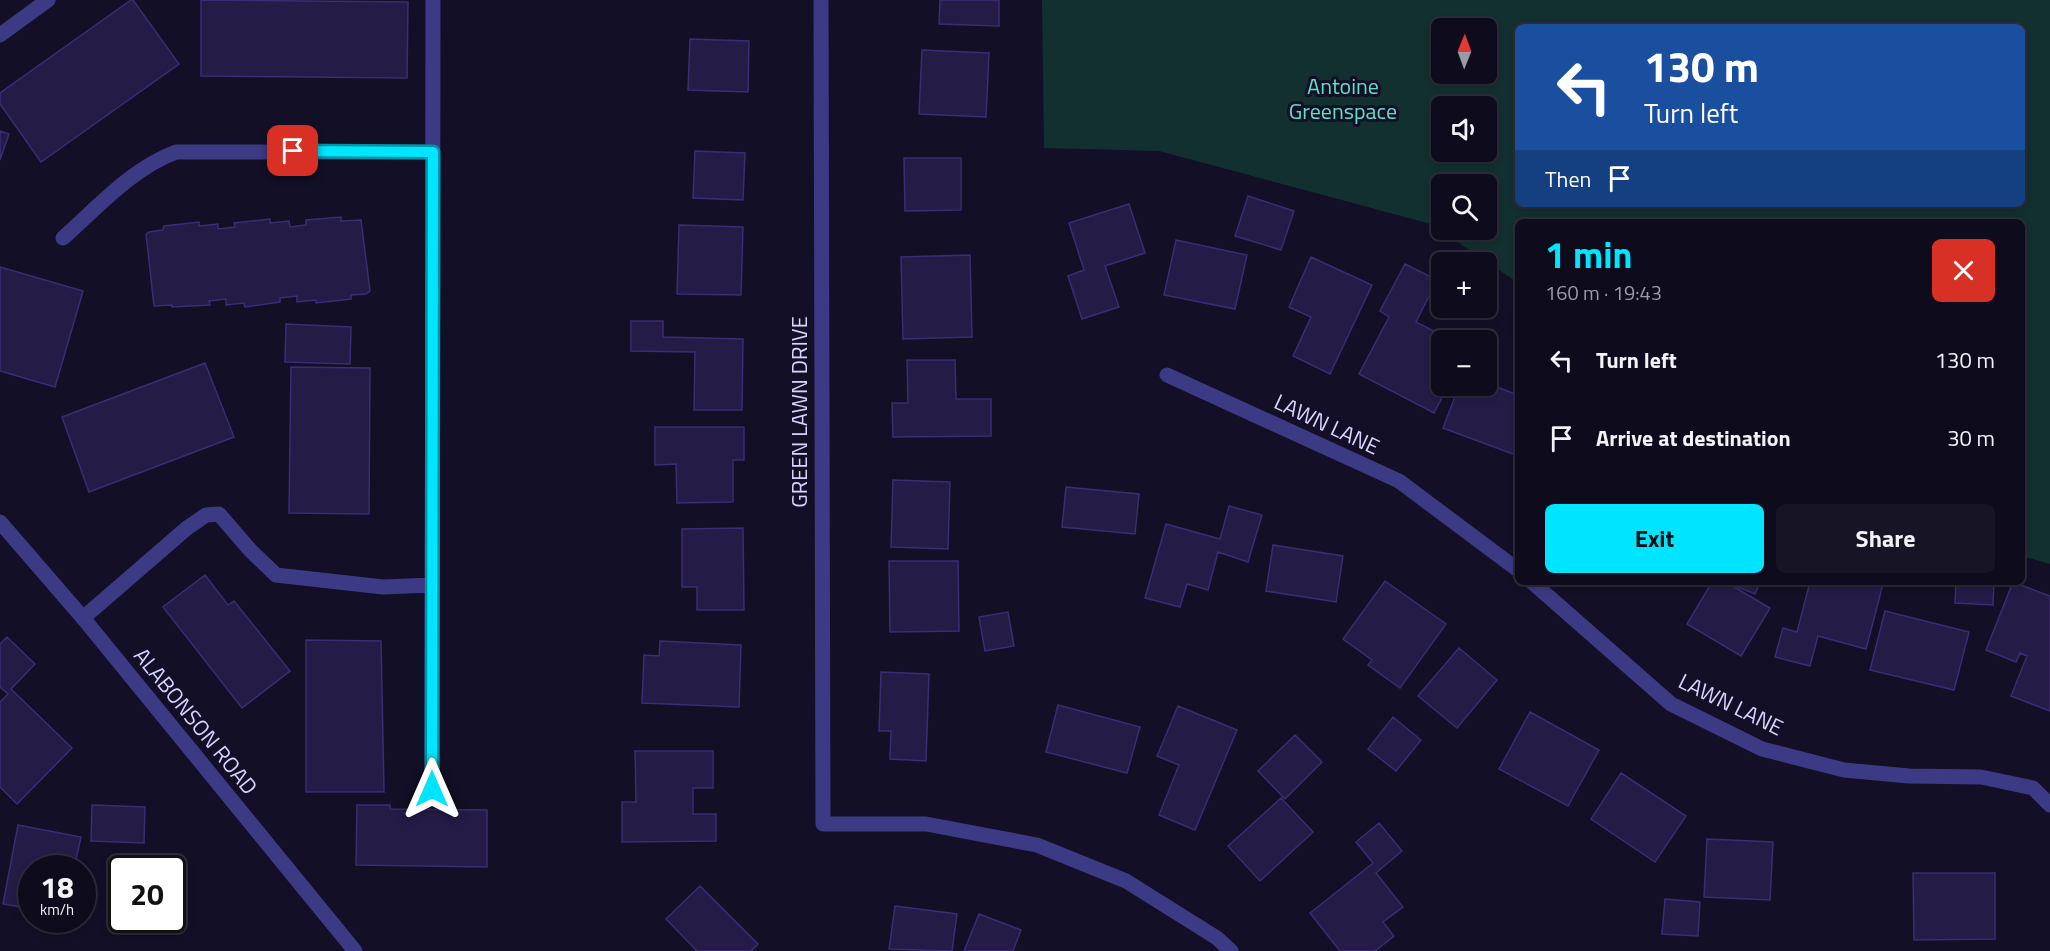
<!DOCTYPE html>
<meta charset="utf-8">
<style>
body{margin:0;font-family:"Titillium Web",sans-serif;background:#171425;color:#f1f3f6;height:100vh;display:flex;flex-direction:column;font-size:22px;white-space:nowrap}
*{box-sizing:border-box;margin:0}
p{font-size:20px;color:#9b9ba3}
.icon{flex:none;width:33px;height:33px;fill:none;stroke:currentColor;stroke-width:2;stroke-linecap:round;stroke-linejoin:round}
.map{position:relative;flex:1;overflow:hidden}
.sheet{position:absolute;left:1515px;top:219px;width:510px;height:366px;display:flex;flex-direction:column;background:#0e0b1c;border-radius:9px;box-shadow:0 3px 9px #0003,0 0 0 2px #2e2b3b}
.sheet>*{flex:none}
.guide{position:absolute;left:1515px;top:24px;width:510px;height:183px;border-radius:9px;box-shadow:0 3px 9px #0003,0 0 0 2px #2e2b3b;background:#1a4fa0;color:#fff;overflow:hidden}
.needle{width:39px;rotate:1deg}
.controls{position:absolute;left:1431px;top:18px;display:grid;gap:12px}
.controls a{display:grid;place-items:center;width:66px;height:66px;border-radius:9px;background:#0e0b1c;box-shadow:0 3px 9px #0003,0 0 0 2px #2e2b3b;font-size:30px}
.speed{position:absolute;left:18px;top:855px;display:flex;gap:12px;font-size:30px;font-weight:700;text-align:center}
.speed>*{display:grid;place-content:center;width:78px;height:78px;border-radius:50%;background:#0e0b1c;box-shadow:0 3px 9px #0003,0 0 0 2px #2e2b3b;line-height:1}
.speed small{font-size:15px;font-weight:400}
.speed .limit{border:3px solid #111;border-radius:9px;background:#fff;color:#111}
.pin{position:absolute;display:grid;place-items:center;width:51px;height:51px;color:#fff;margin:-26px;border-radius:12px;box-shadow:0 3px 9px #0006}
.me{position:absolute;width:66px;margin:-33px;rotate:0deg;stroke-linejoin:round;filter:drop-shadow(0 0 4px #0008)}
.turn{display:flex;align-items:center;gap:21px;height:126px;padding:0 30px;font-size:27px}
.turn .icon{width:78px;height:78px;stroke-width:2.5}
.turn b{display:block;font-size:42px;line-height:51px}
.then{display:flex;align-items:center;height:57px;padding:0 30px;background:#0003;gap:12px;font-size:22px}
.round{display:grid;place-items:center;flex:none;width:63px;height:63px;border-radius:9px;background:#171425}
.overview{display:flex;align-items:center;justify-content:space-between;height:102px;padding:0 30px}
h1{font-size:36px;font-weight:700;line-height:45px;color:#00e5ff}
.button{display:flex;gap:12px;margin-top:auto;padding:12px 30px}
.button a{flex:1;height:69px;border-radius:9px;background:#00e5ff;color:#111;font-size:24px;font-weight:700;line-height:69px;text-align:center}
.button a+a{background:#171425;color:#f1f3f6}
ul{padding:0;list-style:none}
li{display:flex;align-items:center;gap:18px;height:78px;padding:0 30px}
li div{flex:1}
li b{display:block;font-size:22px}
li em{font-style:normal}
.map>svg:first-child{display:block}
</style>
<div class="map">
<svg width="2050" height="951" viewBox="0 0 2050 951">
<rect width="100%" height="100%" fill="#130f26"/>
<path fill="#12302f" fill-rule="evenodd" d="M1042,0H2050V564L2022,556V222H1518V283L1431,224L1159,151L1044,148ZM1518,27H2022V204H1518ZM1442,28H1486V74H1442ZM1486,106V152H1442V106ZM1486,184V230H1442V184Z"/>
<path fill="#241b47" stroke="#3b2d73" stroke-width="1.5" d="M131,0H133L179,64L41,162L0,104V93Z
M201,0L408,2L407,78L201,76Z
M940,0H999V26L939,24Z
M690,39L749,41L748,92L688,90Z
M922,50L989,53L986,117L919,114Z
M0,131L9,134L0,160Z
M695,151L745,153L743,200L693,198Z
M904,158H961V210L905,211Z
M1248,196L1294,211L1281,250L1235,236Z
M1129,204L1145,253L1105,266L1119,307L1082,319L1068,276L1084,270L1069,223Z
M341,217V221L361,220L370,291L366,294L351,295V299L316,303V300L297,302V296L280,298V302L245,307L244,303L226,305V299L209,301L210,305L172,307V305L154,306L146,234L149,232L163,230L164,226L199,222V226L218,224V229L235,227L234,223L270,219V223L289,221L290,227L306,225V220Z
M679,225L743,227L741,295L677,294Z
M1176,240L1247,255L1235,309L1164,295Z
M970,255L972,337L903,339L901,257Z
M1311,257L1372,285L1330,374L1293,356L1311,317L1289,307Z
M1405,264L1437,280L1416,322L1451,340H1442V386H1448L1434,413L1359,374L1389,317L1380,311Z
M0,267L83,291L55,387L0,371Z
M631,321H663V337L743,339L742,410H694L695,352L631,351Z
M286,324L351,327L350,364L285,362Z
M907,360H955L956,399H991V436L893,437L892,403H908Z
M205,363L234,437L89,492L62,417Z
M291,367L370,368L369,514L289,513Z
M1486,383L1518,395V456L1443,428L1459,386H1486Z
M655,427H744V460H733V502L677,503L676,464L655,465Z
M893,480L950,482L948,549L891,547Z
M1066,487L1139,494L1135,534L1062,527Z
M1229,506L1262,515L1248,562L1218,552L1208,590L1187,584L1180,607L1145,598L1166,524L1220,539Z
M743,528L744,610H697V587H682V529Z
M1273,545L1343,556L1336,602L1266,591Z
M889,561H958L959,631L890,632Z
M205,575L228,605L234,601L290,671L242,708L163,607Z
M1385,581L1446,624L1400,688L1368,665L1372,660L1343,639Z
M1712,582H1726L1770,608L1741,656L1687,624Z
M1732,582H1760L1755,594L1731,584Z
M1810,582H1874L1883,584L1866,649L1818,636L1810,666L1775,657L1783,628L1797,632Z
M1956,582H1994L1993,605L1955,603Z
M2013,582L2050,596V711L2011,696L2027,656L2020,653L2016,662L1986,650Z
M1885,611L1969,632L1954,690L1870,670Z
M1008,612L1014,646L985,651L979,617Z
M7,637L35,664L11,689L72,748L17,804L0,787V702L8,694L0,687V644Z
M306,640L381,641L384,792H306Z
M660,641L741,645L739,707L642,703L644,655L659,656Z
M1459,648L1497,680L1457,728L1418,696Z
M881,672L929,674L926,761L890,759L891,731H879Z
M1058,705L1140,727L1127,773L1046,752Z
M1178,706L1237,730L1195,830L1159,815L1179,765L1157,756Z
M1530,712L1599,750L1568,806L1499,769Z
M1393,717L1421,740L1396,771L1368,749Z
M1295,735L1322,762L1285,799L1258,771Z
M635,751H713V788H693V814H716V841L622,842V802H636Z
M1621,773L1686,816L1655,862L1591,819Z
M1281,798L1313,832L1260,881L1228,846Z
M92,805L145,807L144,843L91,841Z
M357,805H390V809L487,810V867L356,865Z
M1379,823L1402,851L1376,873L1403,907L1383,922L1394,936L1375,951H1340L1310,913L1373,863L1356,842Z
M18,825L81,837L74,868H32V909L3,904Z
M1707,839L1773,842L1770,900L1704,897Z
M1913,873H1995V939L1914,940Z
M700,886L758,944L751,951H697L666,919Z
M1665,899L1700,902L1698,936L1662,934Z
M895,906L957,914L952,951L889,949Z
M979,914L1021,930L1013,951H964Z"/>
<g fill="none" stroke-linecap="round" stroke-linejoin="round">
<path stroke="#3d3a85" stroke-width="15" d="M0,35L48,0
M63,238C98,207 131,169 176,152H433
M83,618L187,528L206,515L219,514L250,550L276,575L383,587L432,585
M432,789L433,0"/>
<path stroke="#3d3a85" stroke-width="15" d="M821,0L823,824H926L1037,845L1126,881L1217,938L1231,951
M1167,375L1399,481L1518,570
M1532,582L1671,704L1762,749L1844,770L1909,776L1981,777L2033,788L2050,805"/>
<path stroke="#3d3a85" stroke-width="15" d="M0,522L83,618L355,951"/>
</g>
<g fill="none" stroke-linecap="round" stroke-linejoin="round">
<defs>
<path id="route" d="M293,151L433,152L432,789"/>
</defs>
<use href="#route" stroke="#0095a6" stroke-width="15"/>
<use href="#route" stroke="#00e5ff" stroke-width="10"/>
</g>
<g text-anchor="middle" stroke-width="6" stroke-linejoin="round" paint-order="stroke">
<g font-size="22" fill="#5fe0c0" stroke="#130f26">
<text x="1343" y="94">Antoine<tspan x="1343" dy="25">Greenspace</tspan></text>
</g>
<g font-size="22" fill="#d9d4ff" stroke="#130f26">
<text transform="translate(799 412) rotate(-90)" y="8">GREEN LAWN DRIVE</text>
<text transform="translate(1327 424) rotate(25)" y="8">LAWN LANE</text>
<text transform="translate(1731 704) rotate(26)" y="8">LAWN LANE</text>
<text transform="translate(196 721) rotate(51)" y="8">ALABONSON ROAD</text>
</g>
</g>
</svg>
<div class="controls">
<a><svg class="needle" viewBox="-14 -14 28 28"><path d="M0-13l5 13h-10z" fill="#e53935"/><path d="M0 13l5-13h-10z" fill="#9b9ba3"/></svg></a>
<a><svg class="icon" aria-label="sound" viewBox="0 0 24 24"><path d="M4 9h4l5-4v14l-5-4H4zM17 9q2 3 0 6"/></svg></a>
<a><svg class="icon" aria-label="search" viewBox="0 0 24 24"><circle cx="10" cy="10" r="6"/><path d="M15 15l6 6"/></svg></a>
<a>+</a>
<a>−</a>
</div>
<div class="speed"><div>18<small>km/h</small></div><div class="limit">20</div></div>
<div class="pin" style="left:293px;top:151px;background:#d93025"><svg class="icon" aria-label="arrive" viewBox="0 0 24 24"><path d="M6 21V4h12l-3 4 3 4H6"/></svg></div>
<svg class="me" style="left:432px;top:789px" viewBox="-20 -20 40 40"><path d="M0-17L14 15 0 8-14 15z" fill="#00e5ff" stroke="#fff" stroke-width="4"/></svg>
<div class="guide">
<div class="turn"><svg class="icon" aria-label="left" viewBox="0 0 24 24"><path d="M17 20v-9H6M10 6l-5 5 5 5"/></svg><div><b>130 m</b>Turn left</div></div>
<div class="then">Then<svg class="icon" aria-label="arrive" viewBox="0 0 24 24"><path d="M6 21V4h12l-3 4 3 4H6"/></svg></div>
</div>
<section class="sheet">
<div class="overview"><div><h1>1 min</h1><p>160 m · 19:43</p></div><a class="round" style="background:#d93025;color:#fff"><svg class="icon" aria-label="close" viewBox="0 0 24 24"><path d="M6 6l12 12M18 6L6 18"/></svg></a></div>
<ul>
<li><svg class="icon" aria-label="left" viewBox="0 0 24 24"><path d="M17 20v-9H6M10 6l-5 5 5 5"/></svg><div><b>Turn left</b></div><em>130 m</em></li>
<li><svg class="icon" aria-label="arrive" viewBox="0 0 24 24"><path d="M6 21V4h12l-3 4 3 4H6"/></svg><div><b>Arrive at destination</b></div><em>30 m</em></li>
</ul>
<div class="button"><a>Exit</a><a>Share</a></div>
</section>
</div>
